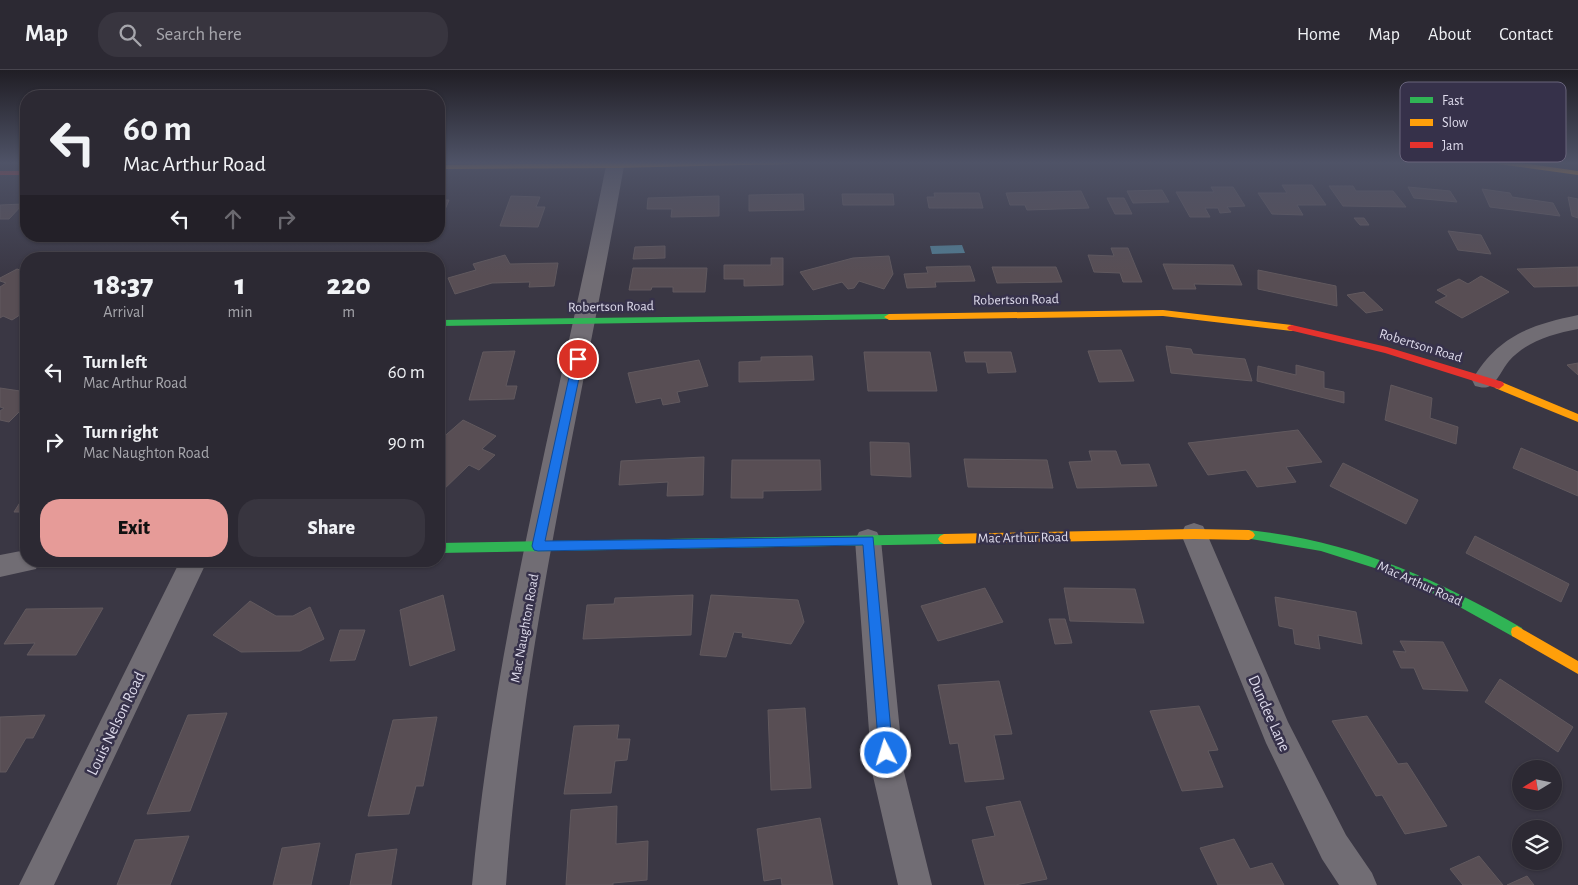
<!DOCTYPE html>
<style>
body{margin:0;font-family:"Alegreya Sans",sans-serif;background:#38353f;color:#f1f3f6;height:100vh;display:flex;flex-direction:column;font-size:19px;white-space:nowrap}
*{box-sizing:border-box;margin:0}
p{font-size:16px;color:#a6a6ac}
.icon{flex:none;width:28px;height:28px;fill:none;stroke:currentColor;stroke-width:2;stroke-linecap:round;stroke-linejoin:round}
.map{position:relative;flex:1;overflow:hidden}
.side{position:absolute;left:20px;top:182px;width:425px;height:315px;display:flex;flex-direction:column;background:#2c2933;border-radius:20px;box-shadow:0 1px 4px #0004,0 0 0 1px #48454e}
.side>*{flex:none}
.top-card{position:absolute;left:20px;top:20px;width:425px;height:152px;border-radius:20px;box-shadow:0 1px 4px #0004,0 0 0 1px #48454e;background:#2c2933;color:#f1f3f6;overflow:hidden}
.needle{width:32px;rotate:260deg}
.controls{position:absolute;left:1512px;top:690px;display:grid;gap:10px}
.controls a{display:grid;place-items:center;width:50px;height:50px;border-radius:50%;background:#2c2933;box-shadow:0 1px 4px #0004,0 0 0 1px #48454e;font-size:25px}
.pin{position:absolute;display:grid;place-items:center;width:42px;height:42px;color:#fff;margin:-21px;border:2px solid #fff;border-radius:50%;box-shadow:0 1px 5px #0007}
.me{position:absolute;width:55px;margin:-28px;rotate:355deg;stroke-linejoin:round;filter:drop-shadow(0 0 4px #0008)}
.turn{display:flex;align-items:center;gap:18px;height:105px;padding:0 20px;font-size:22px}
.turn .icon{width:65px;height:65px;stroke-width:2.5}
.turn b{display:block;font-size:35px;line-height:42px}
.lanes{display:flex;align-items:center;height:48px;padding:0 20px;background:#0003;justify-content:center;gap:25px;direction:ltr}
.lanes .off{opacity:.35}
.eta{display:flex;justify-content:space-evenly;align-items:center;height:85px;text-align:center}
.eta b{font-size:30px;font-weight:800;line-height:35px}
.cta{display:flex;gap:10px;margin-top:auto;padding:10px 20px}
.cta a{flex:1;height:58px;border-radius:20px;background:#e69b98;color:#111;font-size:20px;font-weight:800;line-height:58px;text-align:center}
.cta a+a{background:#38353f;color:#f1f3f6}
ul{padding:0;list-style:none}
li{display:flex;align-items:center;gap:15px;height:70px;padding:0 20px}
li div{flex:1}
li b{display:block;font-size:19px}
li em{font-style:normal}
header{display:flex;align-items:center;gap:30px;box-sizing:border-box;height:70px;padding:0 25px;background:#2c2933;border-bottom:1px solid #48454e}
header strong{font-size:24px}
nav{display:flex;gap:28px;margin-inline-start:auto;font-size:18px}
.search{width:350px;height:45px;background:#38353f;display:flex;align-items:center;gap:12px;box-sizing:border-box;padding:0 18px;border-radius:20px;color:#a6a6ac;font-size:19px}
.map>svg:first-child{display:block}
</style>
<header>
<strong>Map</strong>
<div class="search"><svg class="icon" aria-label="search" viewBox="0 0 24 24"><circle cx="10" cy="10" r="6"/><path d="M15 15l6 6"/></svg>Search here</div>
<nav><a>Home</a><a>Map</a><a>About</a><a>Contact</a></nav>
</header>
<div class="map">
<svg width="1578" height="815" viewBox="0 0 1578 815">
<rect width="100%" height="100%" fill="#3a3744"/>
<path fill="#527d93" d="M962,175L965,183L932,184L930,176Z"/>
<path fill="#584e54" stroke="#61595e" d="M1282,115H1312L1326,135H1297L1303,145L1272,144L1258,123H1287Z
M1329,116H1353L1356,121H1393L1406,137L1343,136Z
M1211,117H1233L1245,136L1227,137L1231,142L1220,143L1218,138H1205L1210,147H1190L1176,122H1214Z
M1408,117L1450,121L1457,132L1414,128Z
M1482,119L1510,123L1512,127L1553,133L1560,146L1490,137Z
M1162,120L1169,132L1133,133L1127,121Z
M1081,121L1089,138L1027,140L1025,135H1010L1006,123Z
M934,123H979L983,138H929L927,127H935Z
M803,124L804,140L749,141V125Z
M842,124H893L894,135H843Z
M511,126L540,127L536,137H545L538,157L500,156Z
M719,126V146L671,147L672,139H647L648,128Z
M1568,127L1578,129V148L1572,146Z
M1107,128H1124L1132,144H1115Z
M439,130H449L442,147H439Z
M23,134L9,149H0V135Z
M1354,148H1364L1369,155H1360Z
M1448,161L1481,165L1491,184L1458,180Z
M665,176V188L633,189L635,177Z
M1111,178H1128L1142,212H1123L1120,203L1094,202L1088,185L1114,186Z
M187,184L184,189H152L155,185Z
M505,185L510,194L558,193L554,216L529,217L530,212L492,213L455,224L448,208L476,200L473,194Z
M889,186L893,204L884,219L859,211L854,218L848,219L842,212L813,220L800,202L853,188Z
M771,188H783V215L744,216V209H724V195H771Z
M1163,194L1233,195L1242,215L1194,214L1196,219H1173Z
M970,196L975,211L935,212L936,217L907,218L904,204L928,203L926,197Z
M992,197H1056L1062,212L997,213Z
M1578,197V216L1534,217L1517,199Z
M633,198H707L705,222H673V217H652L651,220H629Z
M17,199L26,202V222L22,225L26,226V241L12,250L3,246L0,248V217L6,213L0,211V208Z
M1258,200L1336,216L1337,236L1258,219Z
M1481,206L1509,222L1462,248L1435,232L1447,226L1437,220L1459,209L1468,214Z
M1364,222L1383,240L1366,243L1347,225Z
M1166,276L1191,279L1193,284L1245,289L1252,311L1171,303Z
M1121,280L1134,311L1099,312L1088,281Z
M515,281L506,316H517L514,329L469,330L483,282Z
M864,282H930L937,321H868Z
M964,282H1011L1016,302L988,303L986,292H966Z
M812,286L814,310L739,312V292L761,291V287Z
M699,290L708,316L677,322L680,332L663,335L661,328L636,333L628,303Z
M1578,293V305L1567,295Z
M1296,295L1324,302V318L1344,322V333L1257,311L1258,296L1296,305Z
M1391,315L1432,328L1430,348L1458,357L1456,374L1385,350Z
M26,316V335L9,352L0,350V341L4,338L0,337V318L20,321Z
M463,350L496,366L482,379L495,385L479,400L469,395L439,424V371Z
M1298,360L1322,392L1286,397L1296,412L1257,417L1246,400L1208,405L1188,373Z
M870,372L909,373L911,407L871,405Z
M1521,378L1578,402V426L1513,398Z
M1089,381H1116L1121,395L1149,394L1157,416L1077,418L1069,392L1092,391Z
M704,387L703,425L667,426L668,412L619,415L621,391Z
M964,389L1047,390L1053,418L968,417Z
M732,390H820L821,420L763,421V428H731Z
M1343,393L1418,430L1406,454L1330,416Z
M26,423V442H14Z
M1475,466L1569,514L1561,532L1466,483Z
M985,518L1003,552L938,571L921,536Z
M1064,518L1135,519L1144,553L1070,551Z
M443,525L455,580L410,596L400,540Z
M693,525L691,565L583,569L587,535L614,534L615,528Z
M711,525L798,530L804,552L791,574L742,567L743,563L734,562L726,587L700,585Z
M1275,527L1356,542L1362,574L1318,565L1320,579L1295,574L1293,559L1279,556Z
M250,531L276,546H293L310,537L324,569L300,581L241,582L213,565Z
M103,538L76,585H27L35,573L4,574L26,539Z
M1049,549H1065L1072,573L1055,574Z
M340,560H365L355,590L330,591Z
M1400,571L1443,572L1468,621L1423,619L1414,598H1401L1393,581L1406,582Z
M1500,609L1573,657L1558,682L1485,632Z
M999,611L1012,664L994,665L1004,709L965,712L958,673L950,674L938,615Z
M1199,636L1218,680L1208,681L1223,717L1182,721L1150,641Z
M805,638L811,718L771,720L768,640Z
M227,643L190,741L147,744L188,645Z
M45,645L33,668H26L6,702H0V647Z
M1367,646L1398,694L1407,693L1447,756L1405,764L1382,725L1376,726L1332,651Z
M437,647L423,716H416L409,744L368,746L393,650Z
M619,655L617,669H630L627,690L615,691L611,723L564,724L574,656Z
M1020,731L1047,809L1015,815H985L972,770L995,766L986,737Z
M617,736L616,774L648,771L647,810L613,813V815H566L571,740Z
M820,748L833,815H782L781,808L764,811L757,759Z
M189,766L170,815H117L135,770Z
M1234,769L1250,799L1272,793L1284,815H1218L1200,778Z
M320,773L311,815H273L282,778Z
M397,779L391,815H350L356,784Z
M1479,786L1503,815H1463L1450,799Z
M1527,806L1534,815H1507Z"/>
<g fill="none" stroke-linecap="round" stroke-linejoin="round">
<path fill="#716d74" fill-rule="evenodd" d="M609,92H620L624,96C582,335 523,572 506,815H472C494,572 558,335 606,96Z
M1578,245V259C1552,264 1527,271 1509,291C1503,298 1497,312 1490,316C1485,319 1480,317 1475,316L1472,310C1498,266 1530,255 1578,245Z
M1194,453L1203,456L1207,464L1288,652L1346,765L1372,803L1377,815H1339L1322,789L1266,673L1181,464L1185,456Z
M868,459L877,462L881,470L904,702L932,815H898L872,702L855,470L859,462Z
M26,480V491H39L36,499L0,507V485Z
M180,491H207L54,815H19Z"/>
<path fill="#30b455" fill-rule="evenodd" d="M889,244L892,245V249L439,256V250Z
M1249,460C1354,472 1431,506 1522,558L1523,562L1522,566L1517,568L1512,566L1449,531L1384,501L1321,481L1245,468L1243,465L1245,462Z
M944,464L948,466L950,469L948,472L944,474L439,483V473Z"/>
<path fill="#ff9f0a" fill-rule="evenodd" d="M683,92H794L790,94L615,98L439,99V95Z
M1494,92H1516L1578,101V105L1498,94Z
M1163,240L1292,255L1297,258L1292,261L1163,246L889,250L884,247L889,244Z
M1499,311L1578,344V352L1495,318L1494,315L1495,312Z
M1194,459L1249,460L1253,462L1255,465L1253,468L1249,470L1194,469L944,474L940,472L938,469L940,466L944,464Z
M1517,556L1578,591V604L1512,566L1511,562L1512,558Z"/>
<path fill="#e5322d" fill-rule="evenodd" d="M0,101H26V105H0Z
M1292,255L1387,277L1503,312L1504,315L1499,319L1385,283L1289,260L1287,258L1289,256Z"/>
</g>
<linearGradient id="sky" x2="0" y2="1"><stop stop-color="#201e25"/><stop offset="0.45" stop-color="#4f5367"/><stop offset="1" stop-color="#4f5367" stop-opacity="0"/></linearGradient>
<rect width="1578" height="206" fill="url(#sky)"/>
<path fill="#1a73e8" stroke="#114b97" d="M578,285L583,289L545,471L873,467L893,683L891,688L886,690L881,688L879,683L863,475L538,481L534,480L532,476L573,289Z"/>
<g text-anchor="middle" stroke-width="5" stroke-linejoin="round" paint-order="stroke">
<g font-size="14" fill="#dedbec" stroke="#36314a">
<text transform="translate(1016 229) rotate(-1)" y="5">Robertson Road</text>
<text transform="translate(611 236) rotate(-1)" y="5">Robertson Road</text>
<text transform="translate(1421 275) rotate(17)" y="5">Robertson Road</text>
<text transform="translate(1023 467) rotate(-1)" y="5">Mac Arthur Road</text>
<text transform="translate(1420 513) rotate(24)" y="5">Mac Arthur Road</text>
<text transform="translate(524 558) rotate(-80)" y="5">Mac Naughton Road</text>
</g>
<g font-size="16" fill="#dedbec" stroke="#36314a">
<text transform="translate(1270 643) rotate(66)" y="6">Dundee Lane</text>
<text transform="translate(115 653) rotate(-64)" y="6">Louis Nelson Road</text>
</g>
</g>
<rect x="1400" y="12" width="166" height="80" rx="8" fill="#36314a" stroke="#68647b" stroke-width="1"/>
<rect x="1410" y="27" width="23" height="6" fill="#30b455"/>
<rect x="1410" y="49" width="23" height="7" fill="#ff9f0a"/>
<rect x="1410" y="72" width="23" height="6" fill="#e5322d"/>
<g font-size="14" fill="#dedbec">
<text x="1442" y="35">Fast</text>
<text x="1442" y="57">Slow</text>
<text x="1442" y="80">Jam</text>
</g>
</svg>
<div class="controls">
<a><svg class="needle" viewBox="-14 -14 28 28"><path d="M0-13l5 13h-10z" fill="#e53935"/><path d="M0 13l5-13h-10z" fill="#a6a6ac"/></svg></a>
<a><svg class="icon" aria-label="layers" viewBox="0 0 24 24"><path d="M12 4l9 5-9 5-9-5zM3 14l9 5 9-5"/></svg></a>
</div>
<div class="pin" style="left:578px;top:289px;background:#d93025"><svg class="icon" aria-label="arrive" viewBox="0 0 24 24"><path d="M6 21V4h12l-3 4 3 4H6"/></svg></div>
<svg class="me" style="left:886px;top:683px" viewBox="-20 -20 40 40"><circle r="17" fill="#1a73e8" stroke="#fff" stroke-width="3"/><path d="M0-11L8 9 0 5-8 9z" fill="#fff"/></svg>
<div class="top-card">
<div class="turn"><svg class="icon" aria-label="left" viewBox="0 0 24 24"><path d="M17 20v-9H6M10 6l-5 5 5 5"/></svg><div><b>60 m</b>Mac Arthur Road</div></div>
<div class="lanes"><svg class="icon" aria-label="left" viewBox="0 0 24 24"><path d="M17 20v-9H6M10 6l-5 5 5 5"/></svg><svg class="icon off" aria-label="ahead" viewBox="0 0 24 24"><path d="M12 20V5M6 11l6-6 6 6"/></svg><svg class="icon off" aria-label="right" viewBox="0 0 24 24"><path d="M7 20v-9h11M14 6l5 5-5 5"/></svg></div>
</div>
<section class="side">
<div class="eta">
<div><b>18:37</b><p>Arrival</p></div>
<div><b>1</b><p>min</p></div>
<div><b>220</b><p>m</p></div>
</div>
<ul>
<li><svg class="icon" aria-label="left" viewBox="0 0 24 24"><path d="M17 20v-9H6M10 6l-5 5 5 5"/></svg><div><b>Turn left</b><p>Mac Arthur Road</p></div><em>60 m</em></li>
<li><svg class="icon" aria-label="right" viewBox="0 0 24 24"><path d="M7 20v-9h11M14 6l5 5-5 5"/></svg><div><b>Turn right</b><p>Mac Naughton Road</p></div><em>90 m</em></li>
</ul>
<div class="cta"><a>Exit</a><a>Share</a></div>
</section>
</div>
